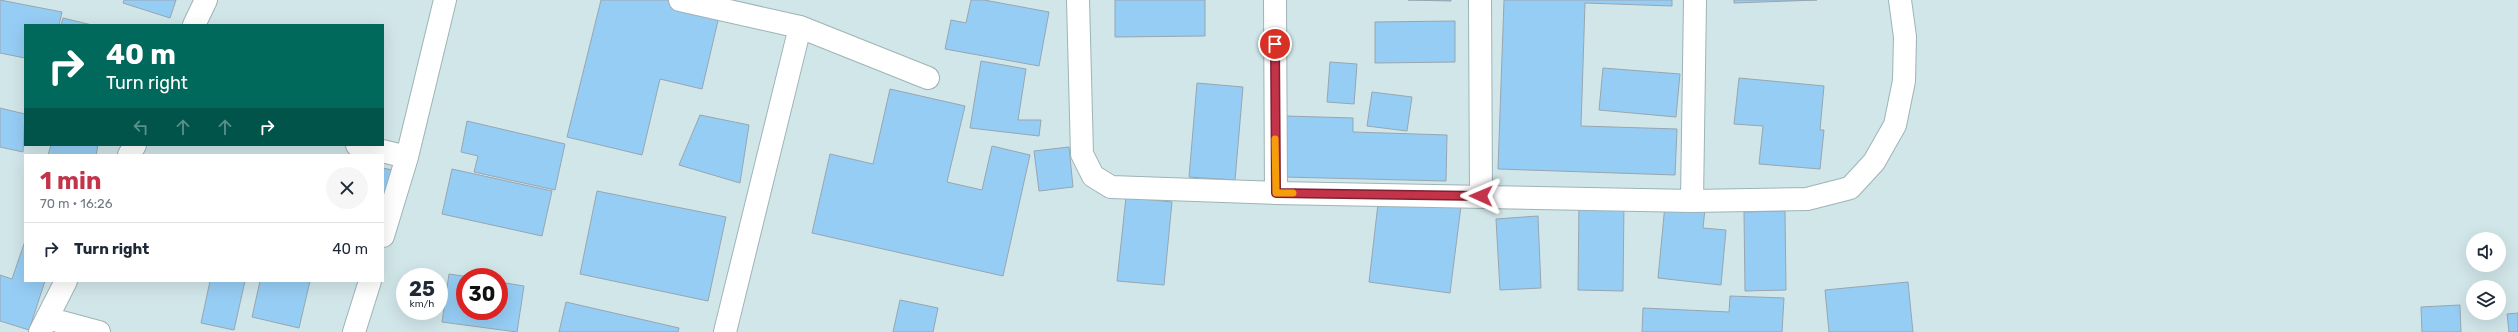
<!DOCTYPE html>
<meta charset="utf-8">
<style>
body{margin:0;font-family:Rubik,sans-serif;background:#f6f6f7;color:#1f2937;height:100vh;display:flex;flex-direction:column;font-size:15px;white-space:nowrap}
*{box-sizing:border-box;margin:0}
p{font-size:13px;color:#747a83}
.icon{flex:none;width:22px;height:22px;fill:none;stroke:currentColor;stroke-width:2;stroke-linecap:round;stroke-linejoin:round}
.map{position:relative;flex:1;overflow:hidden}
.side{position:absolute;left:24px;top:154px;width:360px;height:128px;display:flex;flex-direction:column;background:#fff;border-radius:0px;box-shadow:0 4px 16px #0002}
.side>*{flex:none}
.hud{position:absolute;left:24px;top:24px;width:360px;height:122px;border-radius:0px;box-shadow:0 4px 16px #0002;background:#00695c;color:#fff;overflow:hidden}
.fabs{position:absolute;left:2466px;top:232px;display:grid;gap:8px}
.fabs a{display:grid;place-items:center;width:40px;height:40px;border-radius:50%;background:#fff;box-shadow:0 4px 16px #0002;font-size:20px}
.speed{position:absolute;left:396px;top:268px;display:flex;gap:8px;font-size:20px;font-weight:700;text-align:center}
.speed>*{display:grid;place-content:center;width:52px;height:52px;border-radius:50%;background:#fff;box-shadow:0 4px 16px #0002;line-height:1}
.speed small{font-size:10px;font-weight:400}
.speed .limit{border:6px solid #d22;background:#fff;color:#111}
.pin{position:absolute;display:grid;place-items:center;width:34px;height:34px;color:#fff;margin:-17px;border:2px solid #fff;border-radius:50%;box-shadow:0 1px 4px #0007}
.me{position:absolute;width:44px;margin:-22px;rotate:271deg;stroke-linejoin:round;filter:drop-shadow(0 0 3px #0008)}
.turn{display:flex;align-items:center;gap:14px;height:84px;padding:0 16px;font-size:18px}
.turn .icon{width:52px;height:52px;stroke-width:2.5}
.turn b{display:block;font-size:28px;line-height:34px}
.lanes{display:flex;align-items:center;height:38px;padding:0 16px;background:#0003;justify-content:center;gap:20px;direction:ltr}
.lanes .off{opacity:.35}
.round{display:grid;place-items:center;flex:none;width:42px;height:42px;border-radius:21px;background:#f6f6f7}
.head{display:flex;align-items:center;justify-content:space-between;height:68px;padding:0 16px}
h1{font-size:24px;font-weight:700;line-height:30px;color:#c33349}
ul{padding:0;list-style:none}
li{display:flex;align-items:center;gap:12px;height:52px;padding:0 16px;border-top:1px solid #e0e1e3}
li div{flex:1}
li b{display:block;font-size:15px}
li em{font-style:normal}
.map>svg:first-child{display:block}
</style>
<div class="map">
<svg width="2518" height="332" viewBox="0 0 2518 332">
<rect width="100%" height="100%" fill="#d1e6e9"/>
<path fill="#96cdf4" stroke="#97a6b1" d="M0,0L62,12L59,25H25V58L0,53Z
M124,0H176L170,18L123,3Z
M601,0H672L720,12L702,89L660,79L642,155L567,137Z
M971,0H984L1049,12L1039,66L945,49L951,20L966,23Z
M1115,0H1205V36L1115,37Z
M1408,0H1451V1Z
M1504,0H1672V6L1585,3L1581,126L1677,129L1675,175L1498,169Z
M1734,0H1817L1734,3Z
M63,18L92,25H61Z
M1455,21V62L1375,63V22Z
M981,61L1026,69L1018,120H1041L1039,136L970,128Z
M1330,62L1357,64L1354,104L1327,102Z
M1603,68L1680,74L1676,117L1599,110Z
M1739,78L1824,86L1820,130H1824L1820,169L1759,164L1763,126L1734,124Z
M1197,83L1243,87L1235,180L1189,177Z
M890,89L965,106L947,182L982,190L992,146L1030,155L1003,276L812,233L830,154L873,164Z
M1372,92L1412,97L1407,131L1367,126Z
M0,108L25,114L23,152L0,147Z
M700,115L749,125L740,183L679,165Z
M1286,116L1353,118V132L1447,135L1446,181L1284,177Z
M467,121L565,144L555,190L474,172L478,156L461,152Z
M51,145H98L96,155H48Z
M1069,147L1073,187L1039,191L1034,151Z
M383,168L392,170L383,210Z
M452,169L552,191L542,236L442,214Z
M597,191L726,217L708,301L580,274Z
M1379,195L1461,206L1450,293L1369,282Z
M1126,197L1172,202L1164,285L1117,281Z
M1579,201L1624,202L1623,291L1578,290Z
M1665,205L1705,209L1703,228L1726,230L1721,285L1658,278Z
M1785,211L1786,290L1745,291L1744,212Z
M1538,216L1541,288L1500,290L1496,219Z
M25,241V281H45L29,330L0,321V275L12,279Z
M449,274L470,277H465V311H499V282L524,286L517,332L442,322Z
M210,281H245L234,330L201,323Z
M260,281H310L299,328L252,317Z
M1908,282L1913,332H1829L1825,290Z
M1730,296L1784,298L1782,332H1642L1643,308L1729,312Z
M900,300L938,308L933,332H893Z
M566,302L679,328L678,332H559Z
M2460,305L2461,332H2422L2421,307Z
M2518,313V332H2509L2507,314Z"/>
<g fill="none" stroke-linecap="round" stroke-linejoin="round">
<defs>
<path id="street" d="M680,0L800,27
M1078,0L1082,154L1093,176L1111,187L1276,193L1692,201L1807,199L1850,188L1874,162L1895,125L1904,81L1905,37L1900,0
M1275,0L1276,193
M1480,0L1481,196
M194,25L206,0
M357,145L407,157L383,236
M129,155L135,145
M407,157L445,0
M1692,201L1695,0
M47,318L99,332
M40,332L66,281
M354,332L370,281
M725,332L800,27L928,78"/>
</defs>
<use href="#street" stroke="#9eb3b5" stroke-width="24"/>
<use href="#street" stroke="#fff" stroke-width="22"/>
</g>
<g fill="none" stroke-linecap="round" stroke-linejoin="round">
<defs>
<path id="route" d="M1275,44L1276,193L1481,196"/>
</defs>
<use href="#route" stroke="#7f212f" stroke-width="10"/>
<use href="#route" stroke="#c33349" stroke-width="7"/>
<path stroke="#f59e0b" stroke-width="7" d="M1275,139L1276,193H1293"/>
</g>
</svg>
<div class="fabs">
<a><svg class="icon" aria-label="sound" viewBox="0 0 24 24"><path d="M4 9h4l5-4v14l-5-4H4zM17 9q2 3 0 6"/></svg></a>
<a><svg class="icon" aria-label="layers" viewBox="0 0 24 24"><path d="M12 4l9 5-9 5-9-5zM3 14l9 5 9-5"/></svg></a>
</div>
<div class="speed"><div>25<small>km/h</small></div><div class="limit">30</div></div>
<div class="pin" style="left:1275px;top:44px;background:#d93025"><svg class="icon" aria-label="arrive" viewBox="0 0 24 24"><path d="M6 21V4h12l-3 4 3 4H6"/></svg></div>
<svg class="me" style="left:1481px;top:196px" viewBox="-20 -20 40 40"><path d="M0-17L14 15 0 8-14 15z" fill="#c33349" stroke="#fff" stroke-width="4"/></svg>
<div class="hud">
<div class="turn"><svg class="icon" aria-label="right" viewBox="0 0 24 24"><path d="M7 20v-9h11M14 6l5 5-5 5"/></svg><div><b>40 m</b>Turn right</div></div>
<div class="lanes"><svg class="icon off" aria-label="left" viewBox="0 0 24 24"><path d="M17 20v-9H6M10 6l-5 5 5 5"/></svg><svg class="icon off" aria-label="ahead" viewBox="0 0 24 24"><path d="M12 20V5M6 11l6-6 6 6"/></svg><svg class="icon off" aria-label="ahead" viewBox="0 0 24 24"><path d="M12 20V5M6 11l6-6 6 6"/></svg><svg class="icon" aria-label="right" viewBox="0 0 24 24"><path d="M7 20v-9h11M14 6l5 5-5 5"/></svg></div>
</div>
<section class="side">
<div class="head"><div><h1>1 min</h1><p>70 m · 16:26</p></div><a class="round"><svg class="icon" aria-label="close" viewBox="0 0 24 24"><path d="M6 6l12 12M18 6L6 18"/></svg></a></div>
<ul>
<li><svg class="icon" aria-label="right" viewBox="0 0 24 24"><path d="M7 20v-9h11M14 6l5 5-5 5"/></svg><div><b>Turn right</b></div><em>40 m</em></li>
</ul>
</section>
</div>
